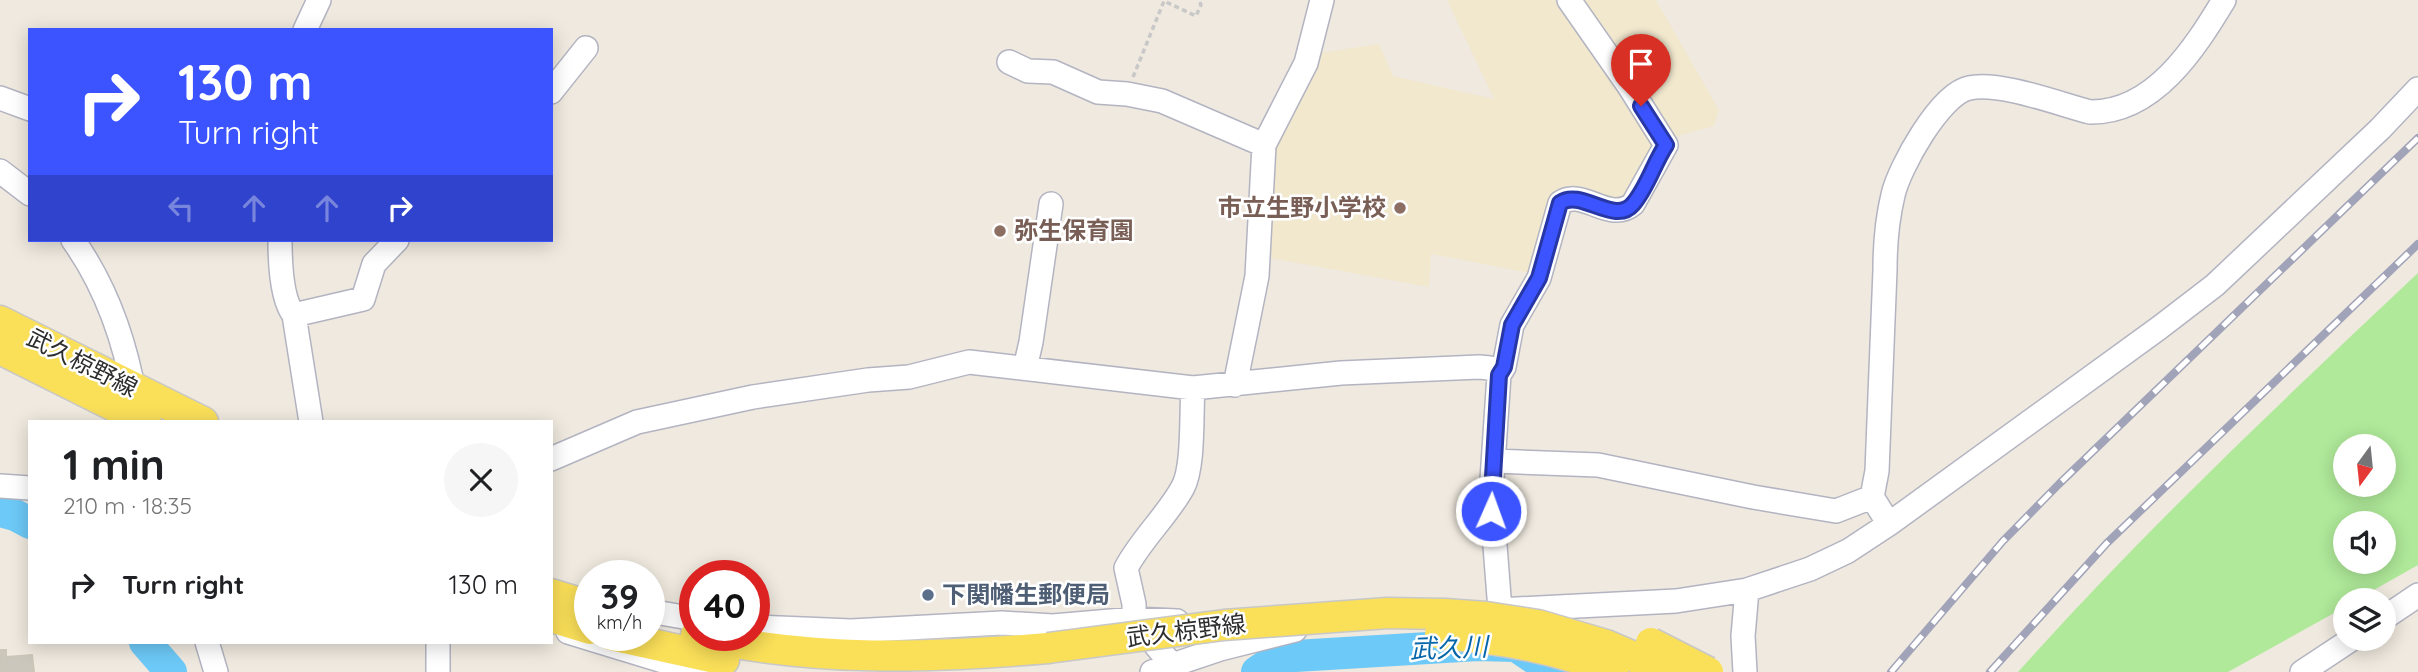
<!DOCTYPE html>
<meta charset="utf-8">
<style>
body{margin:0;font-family:Quicksand,"Noto Sans JP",sans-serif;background:#f6f6f6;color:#202124;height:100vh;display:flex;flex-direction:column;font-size:26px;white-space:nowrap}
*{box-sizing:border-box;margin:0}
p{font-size:23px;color:#757577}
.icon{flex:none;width:38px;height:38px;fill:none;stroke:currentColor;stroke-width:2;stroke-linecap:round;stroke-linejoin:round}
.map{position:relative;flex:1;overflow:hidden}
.drawer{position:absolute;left:28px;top:420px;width:525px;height:224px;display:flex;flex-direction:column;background:#fff;border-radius:0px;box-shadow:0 4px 18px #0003}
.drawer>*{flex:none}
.hud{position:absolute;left:28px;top:28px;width:525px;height:214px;border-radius:0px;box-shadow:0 4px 18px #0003;background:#3c54ff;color:#fff;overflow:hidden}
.needle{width:46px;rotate:195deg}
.buttons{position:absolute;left:2333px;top:434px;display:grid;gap:14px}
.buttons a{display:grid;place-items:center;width:63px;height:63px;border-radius:50%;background:#fff;box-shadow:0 4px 18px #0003;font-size:35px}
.speed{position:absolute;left:574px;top:560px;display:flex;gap:14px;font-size:35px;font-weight:700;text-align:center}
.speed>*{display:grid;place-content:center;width:91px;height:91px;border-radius:50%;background:#fff;box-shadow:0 4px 18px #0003;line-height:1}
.speed small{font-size:18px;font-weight:400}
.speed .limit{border:10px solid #d22;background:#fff;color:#111}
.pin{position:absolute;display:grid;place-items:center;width:60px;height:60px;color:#fff;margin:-72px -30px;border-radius:50% 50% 50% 0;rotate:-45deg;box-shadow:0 0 7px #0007}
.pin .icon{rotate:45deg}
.me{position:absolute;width:77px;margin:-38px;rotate:2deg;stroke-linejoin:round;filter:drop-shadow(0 0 5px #0008)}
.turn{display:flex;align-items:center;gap:24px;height:147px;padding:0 35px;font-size:32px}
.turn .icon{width:91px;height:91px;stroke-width:2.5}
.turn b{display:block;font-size:49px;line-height:60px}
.lanes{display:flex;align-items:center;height:66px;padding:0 35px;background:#0003;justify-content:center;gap:35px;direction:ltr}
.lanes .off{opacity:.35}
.round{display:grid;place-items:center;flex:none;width:74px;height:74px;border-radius:37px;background:#f6f6f6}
.headline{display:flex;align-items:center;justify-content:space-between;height:119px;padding:0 35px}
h1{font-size:42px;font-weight:800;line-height:52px}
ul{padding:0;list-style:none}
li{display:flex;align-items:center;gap:21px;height:91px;padding:0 35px}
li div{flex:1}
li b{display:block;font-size:26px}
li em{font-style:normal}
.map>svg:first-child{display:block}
</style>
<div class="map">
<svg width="2418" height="672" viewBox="0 0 2418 672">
<rect width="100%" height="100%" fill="#efe9df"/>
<path fill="#f1e8ce" d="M1447,0H1656L1719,110L1714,126L1678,136L1661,147L1626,206L1567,190L1535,274L1431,254L1429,287L1264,257L1268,157L1313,54L1379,44L1393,76L1494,99Z"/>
<path fill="#afe999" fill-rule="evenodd" d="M2418,273V565L2356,600H2345V607L2228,672H2018C2143,532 2281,402 2418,273ZM2345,446H2384V485H2345ZM2345,523H2384V562H2345Z"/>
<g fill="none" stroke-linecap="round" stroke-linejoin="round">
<path stroke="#6dc9f7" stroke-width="32" d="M0,511L15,515L30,523
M145,642L171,672
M1257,672L1279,657L1478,645L1516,646L1555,672"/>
</g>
<path fill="#cbc7bd" stroke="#cbc6b8" stroke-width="2" d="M0,650H6V657L32,655L34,672H0Z"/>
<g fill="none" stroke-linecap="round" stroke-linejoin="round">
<defs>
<path id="minor" d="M305,30L319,0
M1009,62L1028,71L1053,72L1098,92L1127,94L1162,101L1264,145
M551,92L586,48
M0,98L30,109
M0,171L30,194
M73,240C107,288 125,340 135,398
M280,240C280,260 281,299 294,315
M1025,368L1031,342L1051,204
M1235,385L1257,276L1264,145L1306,63L1322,0
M311,422L294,315L363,299L374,264L397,240
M551,459L637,422L753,397L868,380L909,377L969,362L1193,388L1341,373L1479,367L1490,368L1499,375
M1494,461L1598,465L1753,497L1836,511L1872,497
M0,486L30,488
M1889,524L1872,497L1877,471L1885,270C1885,244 1887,220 1893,195C1899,168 1940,94 1969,88C1999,81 2059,104 2090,112C2154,113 2195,48 2224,0
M1498,610L1676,601L1747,590L1810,569L1848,551L1889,524L2159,328L2215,285L2380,129L2418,89
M649,611L695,619
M1510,618L1500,610L1491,494L1499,375L1504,367L1512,325L1539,278L1560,203C1583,187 1609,224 1633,204L1666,145L1629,86L1569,0
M2384,618L2418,595
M754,627L851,631L1002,623L1053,626L1134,619L1177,621
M568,632L699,672
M207,642L216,672
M438,642V672
M1152,672L1220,649L1295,630
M1175,672L1172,665L1134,619V604L1126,568C1142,538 1168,515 1183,487C1194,466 1191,414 1193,388
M1745,672L1743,636L1747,590
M2302,672L2352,639"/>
<path id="major" d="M0,321L203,422
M0,349L146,422
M551,594L590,606
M551,617L590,629
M611,635L724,660
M696,635C812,662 930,658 1048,648"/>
</defs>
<use href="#minor" stroke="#b3b4c1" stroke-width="26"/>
<use href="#major" stroke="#c8c8c8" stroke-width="33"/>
<path stroke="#c8c8c8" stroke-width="3.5" stroke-dasharray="5 3.5" stroke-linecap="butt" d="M1133,77L1164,1L1196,16L1201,5L1199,0"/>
<use href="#minor" stroke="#fff" stroke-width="23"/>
<use href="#major" stroke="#fadf59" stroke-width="30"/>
<defs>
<path id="rail" d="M1891,672L2003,541L2059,484L2418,138
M1990,672L2107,543L2418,244"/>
</defs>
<use href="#rail" stroke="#a1a3b8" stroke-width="8"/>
<use href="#rail" stroke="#fff" stroke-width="5" stroke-dasharray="16" stroke-linecap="butt"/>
<defs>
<path id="major-bridge" d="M1440,634C1499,638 1559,648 1613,672
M1651,643L1708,672
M1048,648L1224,625L1388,613L1445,614L1486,617L1538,625L1606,645L1669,672"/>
</defs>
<use href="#major-bridge" stroke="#c8c8c8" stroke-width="33" stroke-linecap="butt"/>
<use href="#major-bridge" stroke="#fadf59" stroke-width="30"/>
</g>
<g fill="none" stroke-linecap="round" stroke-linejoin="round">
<defs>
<path id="route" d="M1491,511L1499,375L1504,367L1512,325L1539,278L1560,203C1581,188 1615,226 1633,204C1647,188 1654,163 1666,145L1641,106"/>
</defs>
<use href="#route" stroke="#2737a6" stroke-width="18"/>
<use href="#route" stroke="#3c54ff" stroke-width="12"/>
</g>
<g fill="#8d6e63" stroke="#fff" stroke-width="2.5">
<circle cx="1400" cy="208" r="7"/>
<circle cx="1000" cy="231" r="7"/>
</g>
<circle fill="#5c6f8a" stroke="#fff" stroke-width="2.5" cx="928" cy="595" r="7"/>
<g text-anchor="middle" stroke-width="5" stroke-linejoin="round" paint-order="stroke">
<g font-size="24" font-weight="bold" fill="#785e54" stroke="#fff" text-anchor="end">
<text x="1386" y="216">市立生野小学校</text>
<text x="1014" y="239" text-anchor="start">弥生保育園</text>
</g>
<g font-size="24" fill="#2d2d2d" stroke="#fff">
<text transform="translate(82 363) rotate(27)" y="8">武久椋野線</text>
<text transform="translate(1186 631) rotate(-7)" y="8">武久椋野線</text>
</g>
<g font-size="24" font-weight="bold" fill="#4e5e75" stroke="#fff" text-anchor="start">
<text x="942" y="603">下関幡生郵便局</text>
</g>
<g font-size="26" font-style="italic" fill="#0566aa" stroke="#fff">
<text transform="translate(1449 648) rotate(-2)" y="9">武久川</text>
</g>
</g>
</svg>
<div class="buttons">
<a><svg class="needle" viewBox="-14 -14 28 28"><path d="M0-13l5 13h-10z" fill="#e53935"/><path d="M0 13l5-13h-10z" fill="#757577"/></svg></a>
<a><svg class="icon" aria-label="sound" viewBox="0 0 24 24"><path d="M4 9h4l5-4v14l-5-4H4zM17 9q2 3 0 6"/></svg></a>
<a><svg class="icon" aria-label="layers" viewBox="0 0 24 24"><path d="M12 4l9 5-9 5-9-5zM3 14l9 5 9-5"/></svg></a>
</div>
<div class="speed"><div>39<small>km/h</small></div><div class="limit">40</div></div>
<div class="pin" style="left:1641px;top:106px;background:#d93025"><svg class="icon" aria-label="arrive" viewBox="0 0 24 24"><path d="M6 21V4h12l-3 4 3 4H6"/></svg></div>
<svg class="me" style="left:1491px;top:511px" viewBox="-20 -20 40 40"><circle r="17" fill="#3c54ff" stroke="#fff" stroke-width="3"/><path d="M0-11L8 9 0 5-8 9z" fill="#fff"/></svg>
<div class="hud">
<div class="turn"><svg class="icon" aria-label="right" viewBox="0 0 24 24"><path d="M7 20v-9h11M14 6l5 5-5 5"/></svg><div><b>130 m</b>Turn right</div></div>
<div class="lanes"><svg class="icon off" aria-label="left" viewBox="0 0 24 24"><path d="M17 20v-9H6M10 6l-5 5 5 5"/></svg><svg class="icon off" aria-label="ahead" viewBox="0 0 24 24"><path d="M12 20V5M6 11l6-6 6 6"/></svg><svg class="icon off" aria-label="ahead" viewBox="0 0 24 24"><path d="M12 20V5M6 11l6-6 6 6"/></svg><svg class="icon" aria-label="right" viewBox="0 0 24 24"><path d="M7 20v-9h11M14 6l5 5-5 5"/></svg></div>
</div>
<section class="drawer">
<div class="headline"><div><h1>1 min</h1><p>210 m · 18:35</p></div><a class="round"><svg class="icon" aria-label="close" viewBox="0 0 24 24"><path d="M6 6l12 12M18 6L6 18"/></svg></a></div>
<ul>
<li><svg class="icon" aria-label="right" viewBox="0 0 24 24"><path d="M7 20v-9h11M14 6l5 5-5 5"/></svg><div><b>Turn right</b></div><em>130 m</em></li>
</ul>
</section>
</div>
